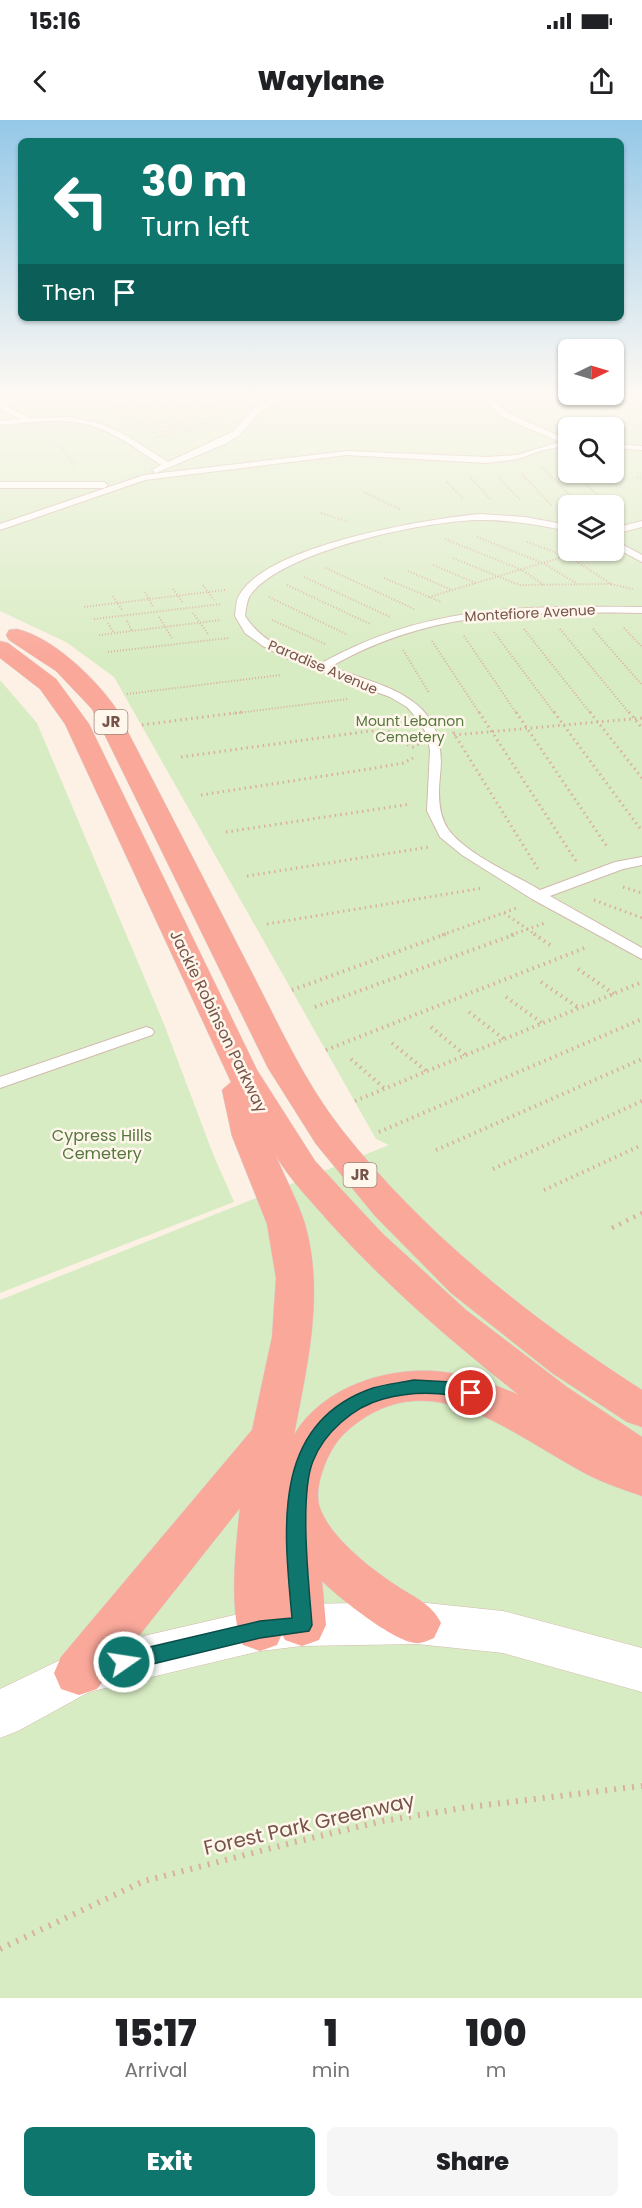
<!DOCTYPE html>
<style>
body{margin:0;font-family:Poppins,sans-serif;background:#f6f6f6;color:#202124;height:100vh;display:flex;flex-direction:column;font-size:22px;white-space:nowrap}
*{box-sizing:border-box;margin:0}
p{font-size:20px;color:#757577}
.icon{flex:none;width:33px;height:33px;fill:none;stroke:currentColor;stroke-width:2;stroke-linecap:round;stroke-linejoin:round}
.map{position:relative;height:1878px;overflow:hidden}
.panel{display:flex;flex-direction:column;background:#fff;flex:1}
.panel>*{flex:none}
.banner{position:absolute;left:18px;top:18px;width:606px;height:183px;border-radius:9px;box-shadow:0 2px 4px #0004;background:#0f766e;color:#fff;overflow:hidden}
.needle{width:39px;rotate:85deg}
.fabs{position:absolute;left:558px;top:219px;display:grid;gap:12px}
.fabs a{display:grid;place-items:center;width:66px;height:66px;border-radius:9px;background:#fff;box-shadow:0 2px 4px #0004;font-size:30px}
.pin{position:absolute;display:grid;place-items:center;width:51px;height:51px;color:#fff;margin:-26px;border:3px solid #fff;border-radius:50%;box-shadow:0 2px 6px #0007}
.me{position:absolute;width:66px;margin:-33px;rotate:77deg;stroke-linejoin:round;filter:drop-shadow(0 0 4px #0008)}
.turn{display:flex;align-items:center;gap:21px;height:126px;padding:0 24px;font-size:27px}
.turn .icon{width:78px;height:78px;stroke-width:2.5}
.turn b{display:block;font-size:42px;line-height:51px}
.then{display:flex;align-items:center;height:57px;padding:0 24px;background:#0003;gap:12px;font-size:22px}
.eta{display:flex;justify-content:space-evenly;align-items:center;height:102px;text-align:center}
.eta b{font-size:36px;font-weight:800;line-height:42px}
.cta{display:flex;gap:12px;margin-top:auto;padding:12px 24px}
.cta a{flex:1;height:69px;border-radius:9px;background:#0f766e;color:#fff;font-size:24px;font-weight:800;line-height:69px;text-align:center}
.cta a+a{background:#f6f6f6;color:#202124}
.status{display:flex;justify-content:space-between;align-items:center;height:42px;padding:0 30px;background:#fff;direction:ltr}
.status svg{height:16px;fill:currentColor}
header{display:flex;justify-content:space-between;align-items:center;height:78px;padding:0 24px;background:#fff;font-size:27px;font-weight:800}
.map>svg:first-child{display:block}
</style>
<div class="status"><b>15:16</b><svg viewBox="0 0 49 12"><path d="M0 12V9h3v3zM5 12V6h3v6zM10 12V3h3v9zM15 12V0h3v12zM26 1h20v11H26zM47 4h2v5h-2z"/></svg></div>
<header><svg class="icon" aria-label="back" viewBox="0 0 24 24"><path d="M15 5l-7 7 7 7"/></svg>Waylane<svg class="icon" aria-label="share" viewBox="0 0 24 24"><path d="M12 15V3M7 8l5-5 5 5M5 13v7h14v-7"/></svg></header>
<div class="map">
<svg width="642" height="1878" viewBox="0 0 642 1878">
<rect width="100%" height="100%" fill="#fdf1e5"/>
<path fill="#d8ecc3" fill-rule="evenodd" d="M0,276H642V1878H0V1180L389,1025L376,1019L114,557L66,522L0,491ZM568,308H614V352H568ZM568,386H614V430H568Z
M0,560L37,603L164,904L213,1034L234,1082L0,1173Z"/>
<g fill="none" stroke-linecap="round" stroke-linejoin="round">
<defs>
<path id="lane" d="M275,276H284L259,293L240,315L225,324L156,353L152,350L161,345C144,334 128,322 110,313C75,295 37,302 0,305V301L20,299L0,288V283L30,298L67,297L96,302L124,314L168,342L234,311L253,289Z
M481,276H489L508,293L568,320V325L540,331L518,339L486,343L347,335L145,360L0,410V404L144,355L347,331L486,337L517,335L560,322L502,297Z
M614,324L642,326V330L614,328Z
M0,362H104L108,365L104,368H0Z
M480,394L525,397L568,405V411C540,405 512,400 482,400C427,400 285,430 251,474C247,479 246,489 245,496C262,523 292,533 320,544C426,484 524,486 642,487V493C527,492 433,488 330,547C390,568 449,578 440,656C438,674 438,694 448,709C466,734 513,754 540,770L615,742L642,737V745L623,749L550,776L642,828V839L532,779L462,735L440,717L427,691L430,630L427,615L420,602L407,587L390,577L286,538L263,526L245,513L235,496C236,489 236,479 240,474C269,425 426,399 480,394Z
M642,401V407L614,414V408Z
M614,420L642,435V442L614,427Z
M146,907L152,909L154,912L152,915L0,968V957Z"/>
<path id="secondary" d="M417,1482L503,1491L642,1528V1572L503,1533L417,1524L302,1526L260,1531L89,1572L18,1611L0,1618V1569L79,1531L260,1489L302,1484Z"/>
<path id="highway" d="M17,509C52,517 95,558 115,587C160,674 205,761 250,849C278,903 304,962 342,1010C425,1115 530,1198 642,1270V1307L627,1302L552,1253L451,1173L375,1096L316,1024L268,948L92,589L56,551L9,520L6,515L9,510Z
M0,521L8,523L56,559L89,604L257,950L315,1041L382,1113L466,1190L567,1267L642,1317V1376C621,1369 598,1361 579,1350C504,1309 424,1239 344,1314C329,1328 314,1364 319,1385C328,1416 371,1449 397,1466C415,1478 432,1484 441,1503L434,1518C429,1520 421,1524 416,1523C394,1522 338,1477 322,1461L326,1505L319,1520L302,1526L285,1520L282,1514L277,1525L260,1531L243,1525C228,1494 236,1424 240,1388L97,1569L79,1575L61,1569L54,1553L61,1537L252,1310L272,1217L276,1158L267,1104L232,1016L222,970L231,962L65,604L40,569L0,538ZM276,1036C291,1061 311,1081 330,1103C388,1167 452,1222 519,1275C496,1265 470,1255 444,1252C391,1245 322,1266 294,1315C307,1246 325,1174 305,1104C298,1081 285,1058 276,1036Z"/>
</defs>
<use href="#lane" stroke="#d1b9ad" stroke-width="2"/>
<use href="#secondary" stroke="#d5b9ab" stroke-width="1"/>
<use href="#highway" stroke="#d9cfcc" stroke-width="1"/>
<path stroke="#d9af9f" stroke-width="2" stroke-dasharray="1 2" stroke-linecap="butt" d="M52,279L72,276
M71,280L94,276
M80,282L115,276
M93,284L137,276
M100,286L159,276
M107,289L180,276
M115,291L203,276
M121,294L224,276
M127,297L241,277
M132,300L239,281
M569,302L642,289
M138,303L234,286
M143,306L230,290
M148,310L226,295
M154,313L209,303
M156,317L196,309
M61,327L75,346
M561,342L568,348
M541,347L581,386
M573,352L609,386
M522,354L552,386
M498,357L520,380
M471,358L490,379
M637,358L642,357
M447,362L463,379
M364,372L401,390
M321,393L349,402
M477,417L543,443L576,463
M445,419L522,450L544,465
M527,422L565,436
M597,435L605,440
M453,438L519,465L611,464
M576,441L611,464L633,469
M433,445L476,463
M326,448L414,489
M408,451L452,470
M304,457L390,497
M384,458L441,482
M203,465L214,480
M287,465L370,504
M173,469L183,483
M145,472L153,487
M113,476L122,490
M269,477L346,514
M429,477L586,430
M84,487L225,470
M193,493L208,514
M159,497L172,518
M94,499L222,484
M272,500L325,524
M127,501L132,511
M108,503L114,513
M624,508L642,527
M524,509L591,594
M560,509L630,594
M593,509L642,565
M494,512L555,594
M99,515L221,500
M464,516L517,594
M432,521L480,594
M403,530L429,573
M108,532L229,518
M127,574L281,555
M230,594L348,579"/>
<path stroke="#d9af9f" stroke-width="3" stroke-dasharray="1.5 4" stroke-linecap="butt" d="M479,592L576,741
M516,592L608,728
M554,592L642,711
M590,592L642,658
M629,592L642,608
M142,605L242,592
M453,612L538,749
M454,615L642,598
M415,621L419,624L413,627L406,624Z
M181,637L370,611H388L411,619
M201,675L369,649L403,643L413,638
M226,712L411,684
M247,756L429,727
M623,767L642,773
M594,780L642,798
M504,793L536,815
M267,804L483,768
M442,815L517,788
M511,815L545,803"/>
<path stroke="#d9af9f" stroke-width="4" stroke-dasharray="1.5 4.5" stroke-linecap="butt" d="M534,814L550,825
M578,849L614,874
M541,862L579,888
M292,870L446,814
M506,877L542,903
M315,887L516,814
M469,892L504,919
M431,907L465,935
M392,923L426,951
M326,930L587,827
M351,939L384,968
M355,981L642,862
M379,1012L642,899
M436,1030L642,939
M493,1049L642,981
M544,1070L642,1025"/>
<path stroke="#d9af9f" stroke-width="4.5" stroke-dasharray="2 6" stroke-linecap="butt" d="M612,1108L642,1093"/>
<path stroke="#d9af9f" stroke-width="6" stroke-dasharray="2 7" stroke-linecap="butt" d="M0,1829L144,1761L295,1722L383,1701L469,1687L642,1666"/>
<use href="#lane" fill="#fff" fill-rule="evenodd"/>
<use href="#secondary" fill="#fff" fill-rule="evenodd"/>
<use href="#highway" fill="#faa89a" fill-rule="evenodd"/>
</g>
<linearGradient id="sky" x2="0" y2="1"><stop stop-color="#95c8e8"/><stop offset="0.51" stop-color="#fef9f3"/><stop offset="1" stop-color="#fef9f3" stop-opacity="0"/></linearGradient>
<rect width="642" height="539" fill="url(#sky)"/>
<path fill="#0f766e" stroke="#0a4d48" stroke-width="1.5" d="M414,1260L451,1262L478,1268L480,1273L478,1278C468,1280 460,1276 451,1275C428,1272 405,1273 383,1279C353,1287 324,1313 313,1341C299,1376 309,1466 312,1505L309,1511L260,1518L124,1551L117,1549L114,1542L117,1536L124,1533L260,1501L292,1498C284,1410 270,1303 373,1268C386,1264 400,1263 414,1260Z"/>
<g text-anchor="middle" stroke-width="5" stroke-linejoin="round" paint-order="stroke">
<g font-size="14" fill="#775449" stroke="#fff6ec">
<text transform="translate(530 493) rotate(-3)" y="5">Montefiore Avenue</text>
<text transform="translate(323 547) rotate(23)" y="5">Paradise Avenue</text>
</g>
<g font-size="14" fill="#56783e" stroke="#fff6ec">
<text x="410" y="606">Mount Lebanon<tspan x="410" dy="16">Cemetery</tspan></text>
</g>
<g fill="#fff6ec" stroke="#a0857a" stroke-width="1.5">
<rect x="94.5" y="590" width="33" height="24" rx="4.5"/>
<rect x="343.5" y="1043" width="33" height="24" rx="4.5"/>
</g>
<g font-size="15" font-weight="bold" fill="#775449">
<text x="111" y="607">JR</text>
<text x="360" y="1060">JR</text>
</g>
<g font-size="16" fill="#775449" stroke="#fff6ec">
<text transform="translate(219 901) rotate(64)" y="6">Jackie Robinson Parkway</text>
</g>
<g font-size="16" fill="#56783e" stroke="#fff6ec">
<text x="102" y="1021">Cypress Hills<tspan x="102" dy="18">Cemetery</tspan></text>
</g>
<g font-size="20" fill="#775449" stroke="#fff6ec">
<text transform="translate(309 1704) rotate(-13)" y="7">Forest Park Greenway</text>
</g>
</g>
</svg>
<div class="fabs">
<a><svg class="needle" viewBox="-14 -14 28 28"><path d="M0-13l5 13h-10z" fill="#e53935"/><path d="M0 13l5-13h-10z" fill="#757577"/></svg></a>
<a><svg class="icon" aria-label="search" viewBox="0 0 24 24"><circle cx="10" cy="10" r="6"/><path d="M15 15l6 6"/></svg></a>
<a><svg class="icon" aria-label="layers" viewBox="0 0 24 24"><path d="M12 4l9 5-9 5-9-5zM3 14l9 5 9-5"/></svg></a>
</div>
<div class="pin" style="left:471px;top:1273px;background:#d93025"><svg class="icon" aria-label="arrive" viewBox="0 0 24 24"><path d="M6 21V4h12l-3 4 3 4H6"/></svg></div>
<svg class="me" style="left:124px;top:1542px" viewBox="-20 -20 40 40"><circle r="17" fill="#0f766e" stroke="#fff" stroke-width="3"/><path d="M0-11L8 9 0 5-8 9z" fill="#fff"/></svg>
<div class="banner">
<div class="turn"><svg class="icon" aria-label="left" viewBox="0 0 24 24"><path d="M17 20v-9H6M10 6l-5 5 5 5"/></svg><div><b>30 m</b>Turn left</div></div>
<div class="then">Then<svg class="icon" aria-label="arrive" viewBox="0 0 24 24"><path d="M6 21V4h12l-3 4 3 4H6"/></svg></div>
</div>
</div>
<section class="panel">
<div class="eta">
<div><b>15:17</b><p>Arrival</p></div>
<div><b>1</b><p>min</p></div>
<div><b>100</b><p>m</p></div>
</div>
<div class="cta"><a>Exit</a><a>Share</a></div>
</section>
